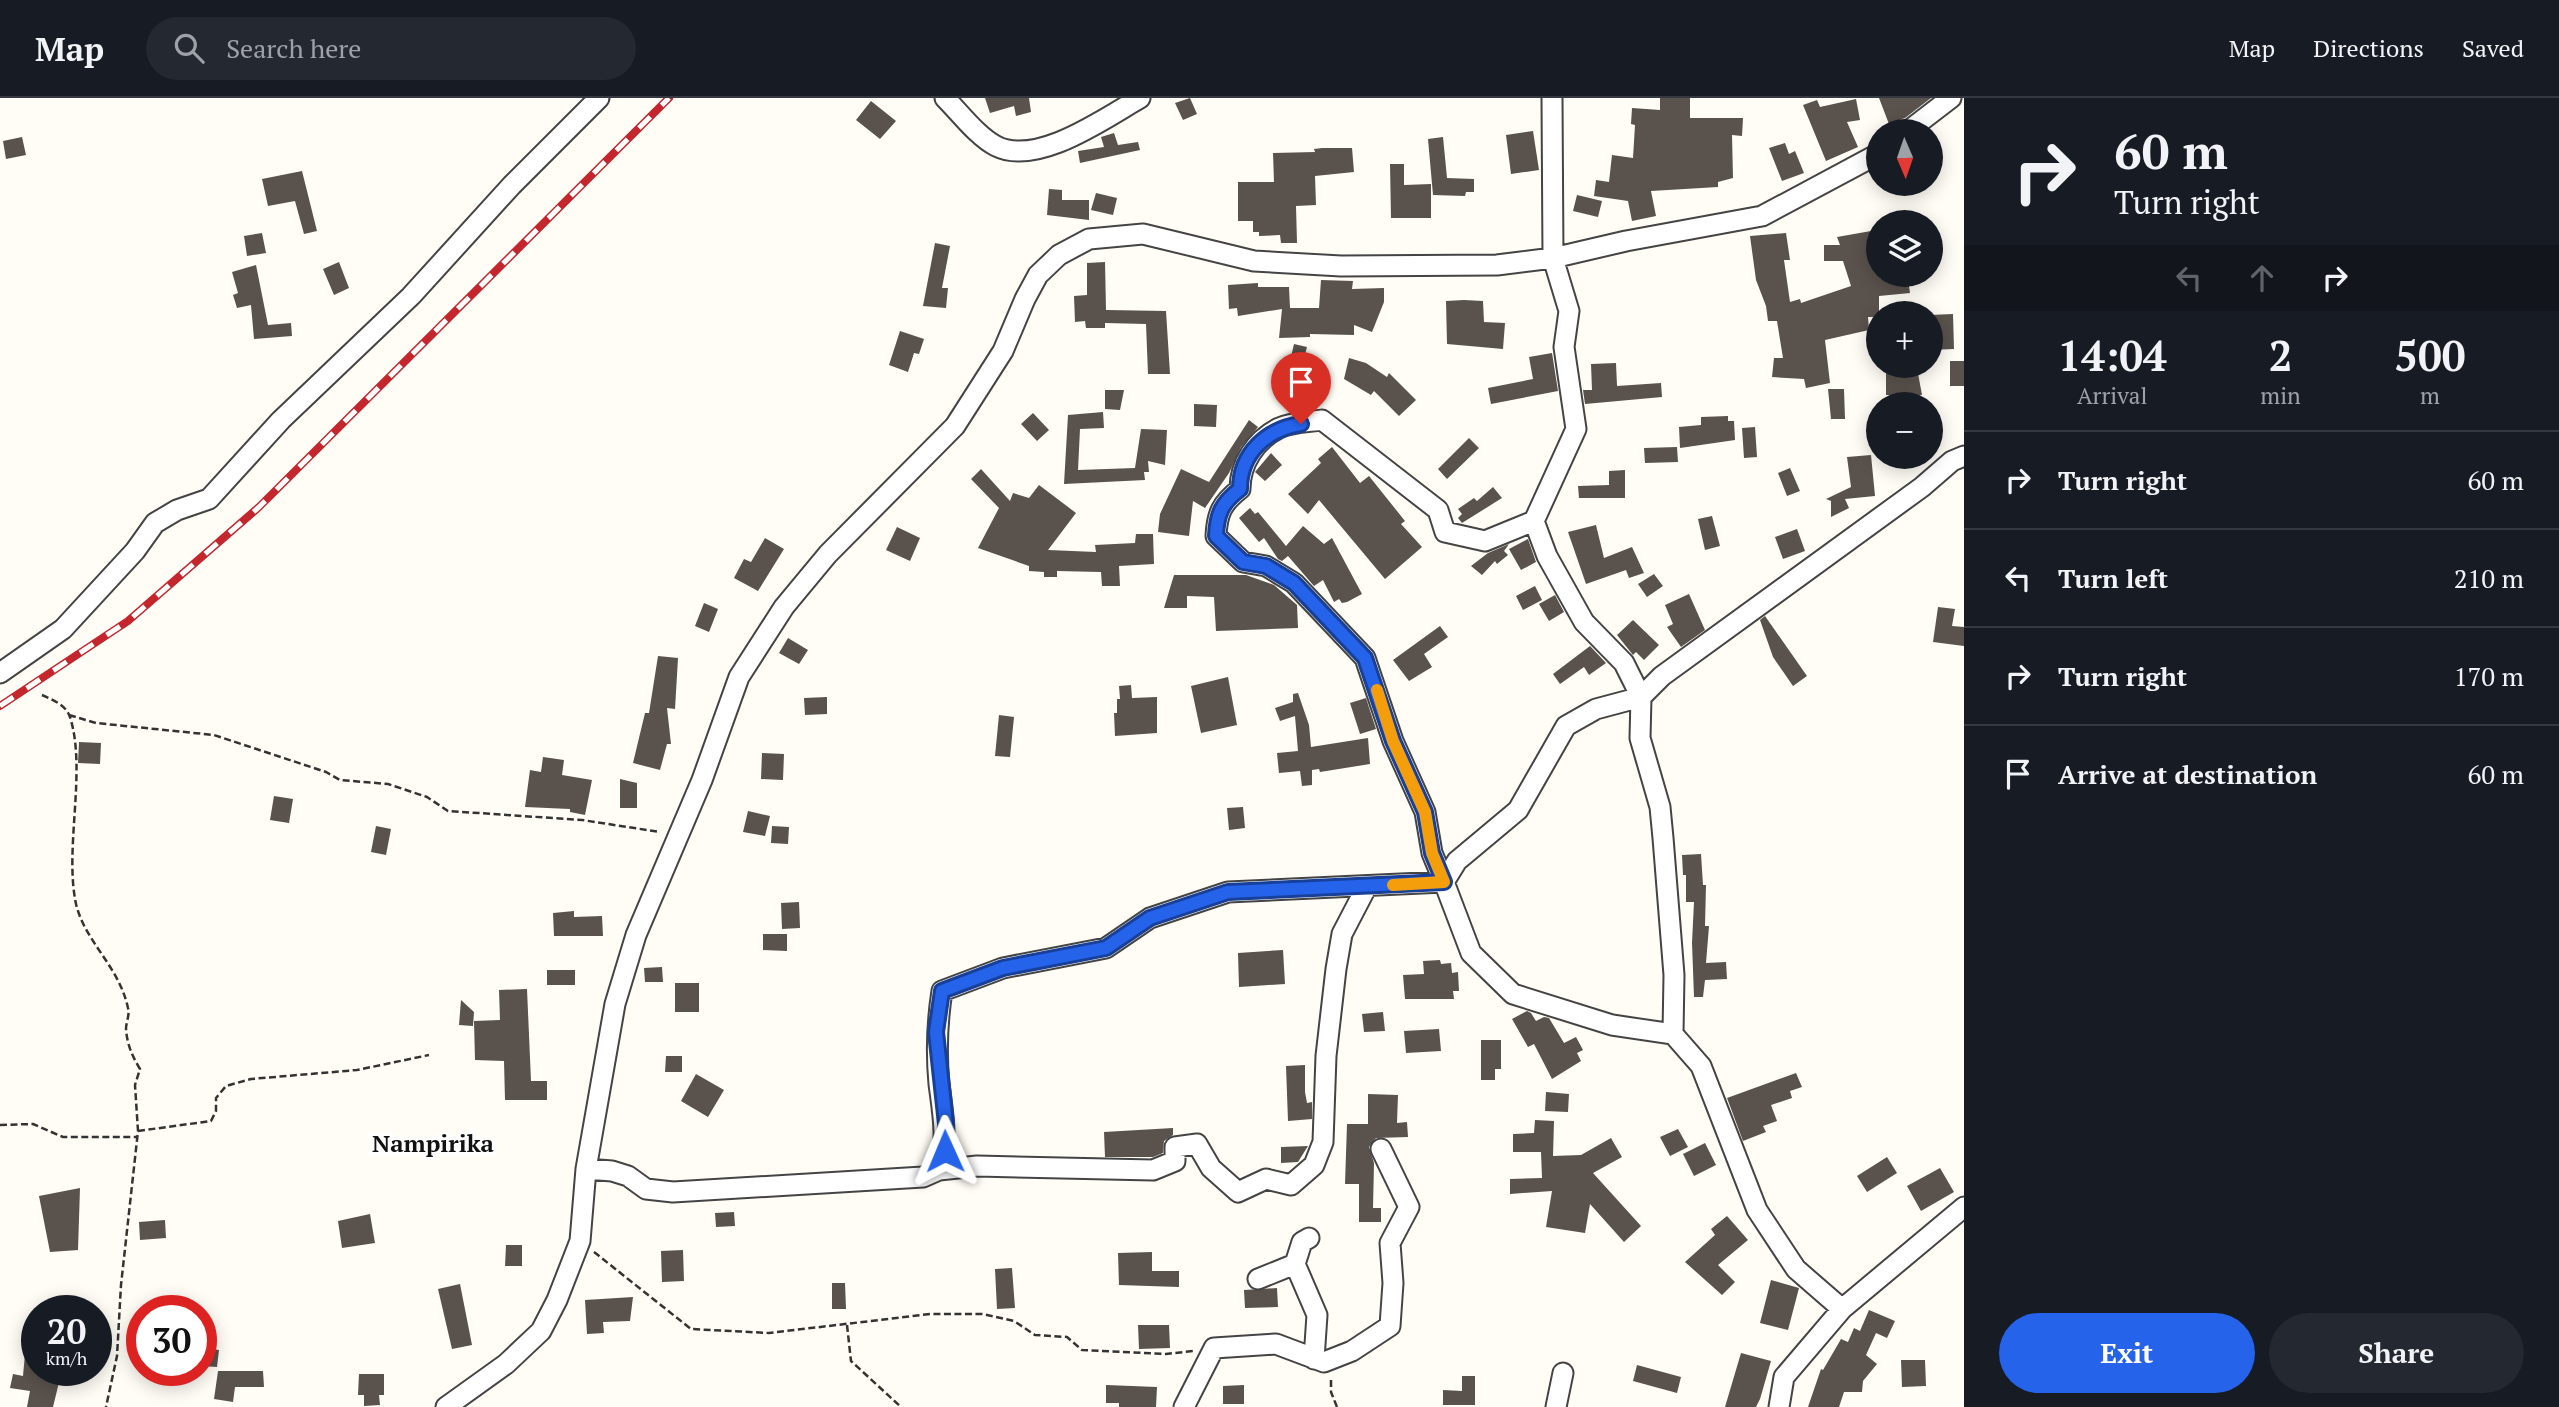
<!DOCTYPE html>
<meta charset="utf-8">
<style>
body{margin:0;font-family:"PT Serif",serif;background:#242831;color:#f1f3f6;height:100vh;display:flex;flex-direction:column;font-size:26px;white-space:nowrap}
*{box-sizing:border-box;margin:0}
p{font-size:23px;color:#9ea1a6}
.icon{flex:none;width:38px;height:38px;fill:none;stroke:currentColor;stroke-width:2;stroke-linecap:round;stroke-linejoin:round}
.map{position:relative;flex:1;overflow:hidden}
.drawer{display:flex;flex-direction:column;background:#171b24;width:595px}
.drawer>*{flex:none}
.hud{background:#171b24;color:#f1f3f6;overflow:hidden}
.needle{width:46px;rotate:178deg}
.tools{position:absolute;left:1866px;top:21px;display:grid;gap:14px}
.tools a{display:grid;place-items:center;width:77px;height:77px;border-radius:50%;background:#171b24;box-shadow:0 4px 18px #0003;font-size:35px}
.speed{position:absolute;left:21px;top:1197px;display:flex;gap:14px;font-size:35px;font-weight:700;text-align:center}
.speed>*{display:grid;place-content:center;width:91px;height:91px;border-radius:50%;background:#171b24;box-shadow:0 4px 18px #0003;line-height:1}
.speed small{font-size:18px;font-weight:400}
.speed .limit{border:10px solid #d22;background:#fff;color:#111}
.pin{position:absolute;display:grid;place-items:center;width:60px;height:60px;color:#fff;margin:-72px -30px;border-radius:50% 50% 50% 0;rotate:-45deg;box-shadow:0 0 7px #0007}
.pin .icon{rotate:45deg}
.me{position:absolute;width:77px;margin:-38px;rotate:359deg;stroke-linejoin:round;filter:drop-shadow(0 0 5px #0008)}
.turn{display:flex;align-items:center;gap:24px;height:147px;padding:0 35px;font-size:32px}
.turn .icon{width:91px;height:91px;stroke-width:2.5}
.turn b{display:block;font-size:49px;line-height:60px}
.lanes{display:flex;align-items:center;height:66px;padding:0 35px;background:#0003;justify-content:center;gap:35px;direction:ltr}
.lanes .off{opacity:.35}
.eta{display:flex;justify-content:space-evenly;align-items:center;height:119px;text-align:center}
.eta b{font-size:42px;font-weight:600;line-height:49px}
.action{display:flex;gap:14px;margin-top:auto;padding:14px 35px}
.action a{flex:1;height:80px;border-radius:42px;background:#2563eb;color:#fff;font-size:28px;font-weight:600;line-height:80px;text-align:center}
.action a+a{background:#242831;color:#f1f3f6}
ul{padding:0;list-style:none}
li{display:flex;align-items:center;gap:21px;height:98px;padding:0 35px;border-top:2px solid #363941}
li div{flex:1}
li b{display:block;font-size:26px}
li em{font-style:normal}
header{display:flex;align-items:center;gap:42px;box-sizing:border-box;height:98px;padding:0 35px;background:#171b24;border-bottom:2px solid #363941}
header strong{font-size:33px}
nav{display:flex;gap:38px;margin-inline-start:auto;font-size:24px}
.search{width:490px;height:63px;background:#242831;display:flex;align-items:center;gap:18px;box-sizing:border-box;padding:0 24px;border-radius:38px;color:#9ea1a6;font-size:26px}
main{display:flex;flex:1;min-height:0}
.map>svg:first-child{display:block}
</style>
<header>
<strong>Map</strong>
<div class="search"><svg class="icon" aria-label="search" viewBox="0 0 24 24"><circle cx="10" cy="10" r="6"/><path d="M15 15l6 6"/></svg>Search here</div>
<nav><a>Map</a><a>Directions</a><a>Saved</a></nav>
</header>
<main>
<div class="map">
<svg width="1964" height="1309" viewBox="0 0 1964 1309">
<rect width="100%" height="100%" fill="#fffdf5"/>
<path fill="#5a524d" d="M985,0H1029L1031,14L1016,18L1014,8L990,15Z
M1190,0L1197,16L1183,22L1175,5Z
M1660,0H1690V20H1743L1742,38L1732,37L1733,80L1718,84V89L1651,93L1656,118L1632,123L1628,103L1594,98L1596,82L1609,84L1612,57L1633,60L1635,27L1631,26L1632,10L1660,12Z
M1879,0H1931L1905,20L1889,26Z
M1856,1L1860,22L1847,24L1858,49L1826,63L1803,7L1817,2L1820,9Z
M871,3L896,23L880,41L856,22Z
M1533,33L1539,72L1511,76L1506,37Z
M1114,35L1118,47L1138,44L1140,52L1080,65L1078,53L1104,49L1101,39Z
M22,39L26,57L6,61L3,43Z
M1443,39L1447,80L1474,81V94H1466L1465,98L1433,97L1428,41Z
M1785,45L1789,56L1795,53L1804,75L1782,83L1769,50Z
M1322,50H1352L1354,74L1315,78L1316,107L1296,108L1297,145H1281L1280,137L1259,138V134H1253V123H1238V84H1274L1273,55L1315,54L1314,51Z
M1390,66H1404V87L1431,86V120H1391Z
M302,73L317,133L304,136L295,103L268,108L262,81Z
M1049,91L1062,92V102H1089V122L1047,117Z
M1096,95L1117,100L1113,117L1091,112Z
M1577,97L1602,103L1598,119L1573,113Z
M1871,133L1878,177L1883,178L1884,183L1908,181L1910,195L1879,198V215L1878,219H1868L1869,232L1825,242L1830,285L1806,290L1804,281L1772,279L1774,260H1783L1777,223H1768L1766,208L1756,182L1750,138L1786,135L1790,162H1784L1790,204L1800,201L1801,205L1851,188L1843,163H1824V147H1840L1837,139Z
M262,135L266,155L247,158L244,138Z
M935,145L950,148L942,190H948L946,210L923,208Z
M339,164L349,190L334,197L323,171Z
M1105,164L1106,212L1166,213L1170,276H1148L1146,226L1105,225V230H1086L1085,223L1075,224L1074,198L1087,197V165Z
M256,167L268,227L291,225L292,238L254,241L251,207L237,210L233,197L238,195L232,174Z
M1321,182L1353,183L1352,191L1384,190V204L1372,234L1354,227V237L1310,236V239L1279,240L1282,211L1238,218L1237,210L1229,211L1228,187L1258,185V189H1289L1290,210H1319Z
M1464,202L1483,203L1484,224L1505,225L1503,251L1447,246L1446,203Z
M1953,216L1954,251L1930,252V217Z
M900,233L924,241L919,256L914,255L908,274L889,267Z
M1294,246L1307,249L1300,275L1288,272Z
M1552,255L1558,293L1491,306L1488,290L1533,281L1529,259Z
M1349,260L1366,265L1387,279L1389,275L1416,302L1399,318L1374,293L1371,297L1344,281Z
M1950,263H1964V288H1950Z
M1616,265L1617,288L1661,285L1662,299L1585,306L1583,292H1592L1591,266Z
M1917,270L1922,297H1886V272Z
M1828,291H1844L1845,321H1831Z
M1105,292H1124L1120,312L1105,311Z
M1194,306L1217,307L1216,329L1194,328Z
M1103,314L1104,330L1080,331L1078,372L1135,370L1141,331L1167,332L1165,367L1148,363L1149,374H1144L1145,382L1064,386L1068,317Z
M1033,315L1049,332L1037,343L1021,326Z
M1728,318V323H1734L1735,342L1680,350L1679,329L1701,327V319Z
M1249,322L1258,329L1241,349L1229,375L1205,410L1193,403L1189,438L1158,434L1160,416L1181,371L1209,384Z
M1755,329L1757,359L1744,360L1742,330Z
M1469,340L1479,350L1447,381L1438,371Z
M1332,349L1360,385L1369,378L1405,423L1401,426L1422,449L1385,481L1319,402L1308,416L1288,396L1321,365L1318,361Z
M1677,349L1678,364L1645,365L1644,350Z
M1271,355L1282,367L1265,383L1255,374Z
M1871,357L1875,398L1845,401L1849,410L1831,419V403L1826,401L1851,389L1847,359Z
M1790,370L1800,393L1787,398L1778,375Z
M981,371L1010,403L1013,395L1029,400L1039,387L1076,415L1048,452L1096,454L1095,447L1135,445L1136,436H1153L1154,466L1119,468L1120,488H1102L1101,474L1057,473V479H1044V474L1029,473V468L978,450L999,410L971,381Z
M1625,372V400H1579L1578,388L1609,387V373Z
M1493,389L1502,400L1462,425L1458,420L1462,416L1458,411L1474,400L1477,403Z
M1250,410L1255,416L1258,414L1286,448L1303,428L1324,446L1332,440L1362,496L1347,504L1342,505L1339,501L1334,504L1323,482L1314,488L1288,458L1282,463L1278,461L1264,440L1259,444L1239,420Z
M1712,418L1720,448L1705,452L1698,421Z
M1596,427L1604,460L1632,449L1644,475L1629,480L1626,472L1586,486L1568,434Z
M897,429L920,440L910,463L886,452Z
M1797,431L1805,453L1783,461L1775,439Z
M765,440L784,451L758,493L734,480L744,461L751,464Z
M1528,441L1536,464L1521,472L1509,451Z
M1509,446L1504,453L1508,457L1497,466L1495,463L1482,477L1471,468L1488,455Z
M1654,476L1663,488L1647,499L1638,486Z
M1174,477H1246L1274,487L1297,507L1298,530L1216,533L1214,499L1187,498V510H1164Z
M1535,488L1542,502L1523,512L1516,498Z
M1689,496L1705,532L1681,549L1667,529L1673,526L1665,507Z
M1555,497L1564,514L1549,523L1539,506Z
M704,505L718,511L709,534L695,528Z
M1938,509L1955,511L1952,528L1964,529V548L1933,544Z
M1765,518L1807,578L1793,588L1773,559L1760,522Z
M1633,522L1659,547L1644,562L1636,554L1633,557L1617,537Z
M1440,528L1448,539L1424,556L1432,569L1409,583L1393,562Z
M788,540L808,552L799,566L779,555Z
M1590,548L1606,565L1589,577L1584,569L1560,586L1553,576Z
M658,558L678,560L675,611L667,610L671,646H667L660,672L633,665L645,615H649Z
M1228,579L1237,627L1201,635L1191,588Z
M1131,587L1132,600L1157,599V635L1115,638L1114,615H1117V601H1120L1119,588Z
M1298,595L1309,627L1311,649L1368,640L1370,666L1320,674L1319,671L1312,672V687L1302,688L1300,673L1279,675L1277,655L1298,653L1295,618L1280,623L1275,610L1293,604V596Z
M827,599V616L805,617L804,600Z
M1366,600L1376,631L1360,636L1350,605Z
M999,617L1014,619L1010,659L995,658Z
M79,644L101,645L100,666L78,665Z
M762,655L784,656L783,682L761,681Z
M543,659L564,662L562,677L592,682L585,717L570,714V711L525,709L530,672L541,674Z
M620,681L637,685V710H620Z
M274,698L293,701L289,725L270,722Z
M1243,709L1245,730L1229,732L1227,710Z
M748,713L770,718L765,738L743,734Z
M376,728L391,731L386,757L371,754Z
M772,728L789,729L788,746L771,745Z
M1701,756L1703,787H1706L1705,828H1709L1706,865L1726,864L1727,881L1705,882L1703,899H1694L1692,845L1694,804H1686V777H1683L1682,757Z
M799,804L800,830L782,831L781,805Z
M574,813V819L602,818L603,838H554L553,815Z
M763,836H787V853L763,852Z
M1283,852L1285,886L1239,889L1238,855Z
M1440,862L1441,866L1451,865L1452,875L1458,874L1459,893H1453L1454,901H1405L1403,877L1424,876L1423,863Z
M662,869L663,884H645L644,870Z
M547,872H575V887H547Z
M675,885H699V914H675Z
M527,891L531,983H547V1002H505L504,963L475,962L474,923L500,922L499,892Z
M461,902L474,914L473,928L459,927Z
M1527,913L1531,915L1536,923L1544,919L1549,920L1564,945L1576,939L1583,952L1577,955L1581,963L1552,981L1534,946L1528,949L1512,921Z
M1383,914L1385,933L1364,934L1362,916Z
M1439,931L1441,953L1406,955L1404,933Z
M1481,942H1501V971H1495V982H1481Z
M666,958H682V974H665Z
M1305,967V994L1307,1005L1312,1004V1021L1288,1023L1286,968Z
M1796,975L1802,989L1790,993L1792,1000L1771,1007L1777,1023L1763,1028L1766,1034L1743,1043L1727,1000Z
M696,976L724,992L708,1019L681,1003Z
M1546,994L1569,996L1568,1014L1545,1013Z
M1368,996L1398,997L1397,1025L1407,1024L1408,1039L1376,1040L1369,1049L1374,1065L1373,1110H1381V1124H1359V1086H1345L1347,1026H1368Z
M1535,1022L1554,1023L1553,1058L1581,1057L1611,1040L1622,1059L1593,1075L1641,1128L1624,1144L1590,1106L1585,1135L1546,1129L1552,1093L1510,1096V1081L1542,1080L1541,1054H1513V1036L1534,1035Z
M1173,1030V1037L1164,1043L1163,1055L1153,1059H1105L1104,1034Z
M1678,1031L1688,1049L1670,1058L1660,1039Z
M1705,1045L1716,1067L1694,1078L1683,1056Z
M1308,1048L1298,1064L1281,1065V1049Z
M1887,1059L1897,1075L1867,1094L1857,1078Z
M1940,1070L1954,1094L1921,1113L1907,1088Z
M80,1090L78,1152L50,1154L39,1098Z
M734,1114L735,1128L716,1129L715,1115Z
M370,1116L375,1145L342,1150L338,1123Z
M1727,1118L1748,1142L1718,1167L1735,1184L1722,1197L1685,1164L1715,1137L1711,1131Z
M165,1122L166,1140L140,1142L139,1124Z
M506,1147H522V1168H505Z
M683,1152L684,1183L662,1184L661,1153Z
M1152,1154V1173H1179V1189L1119,1187L1118,1155Z
M1012,1170L1015,1210L997,1211L995,1171Z
M1771,1182L1799,1190L1788,1232L1760,1225Z
M832,1185H845L846,1211H832Z
M460,1186L472,1247L452,1251L438,1191Z
M1277,1190L1278,1209L1245,1210L1244,1192Z
M633,1199L630,1223L603,1224L604,1235L587,1236L585,1202Z
M1869,1212L1895,1223L1887,1240L1876,1235L1866,1257L1877,1266L1863,1283L1862,1294H1844L1839,1309H1808L1821,1271L1823,1272L1841,1241L1848,1244L1854,1230L1860,1233Z
M1138,1227H1169L1170,1250L1139,1251Z
M27,1234L37,1235V1272H62L53,1309H27L30,1293L10,1290L13,1276L23,1278Z
M204,1250L219,1252L217,1269L202,1268Z
M1741,1255L1771,1263L1760,1301L1756,1309H1725Z
M1901,1262H1925L1926,1288L1902,1289Z
M1637,1267L1681,1279L1677,1295L1633,1283Z
M218,1273H263L264,1289H235L233,1304L214,1301Z
M359,1276H384V1297H379L380,1307L364,1308V1297H358Z
M1462,1278H1475V1307H1443V1292L1462,1293Z
M1106,1287L1157,1289L1156,1309H1119V1305H1106Z
M1244,1287V1306H1223V1288Z"/>
<g fill="none" stroke-linecap="round" stroke-linejoin="round">
<defs>
<path id="minor" d="M945,0C960,15 978,39 996,48C1037,69 1105,20 1140,0
M1908,33L1951,0
M0,575L63,531L135,453L155,425L177,412L209,401L281,322L411,198L512,87L599,0
M1673,936L1612,927L1513,896L1471,855L1444,784L1457,763L1518,712L1566,628L1596,611L1641,599L1624,565L1584,524L1547,458L1534,423L1576,331L1564,249L1569,213L1553,160L1626,143L1762,118L1878,56
M586,1071L612,1073L628,1078L646,1091L673,1094L923,1079L939,1072C948,1042 943,1017 939,986C936,954 937,925 942,893L1003,870L1106,850L1150,820L1228,794L1444,784L1432,755L1425,714L1393,643L1365,560L1294,485L1266,468L1243,464L1216,438C1217,415 1222,405 1240,391C1240,366 1255,342 1279,330C1291,324 1309,324 1322,322L1438,412L1445,434L1485,443L1534,423
M939,1072L977,1068L1153,1072L1175,1063V1049L1197,1046L1211,1070L1238,1094L1266,1081L1291,1087L1314,1067L1323,1044L1326,958L1336,871L1342,836L1367,788
M1295,1166L1302,1144L1309,1140
M1258,1181L1295,1166L1317,1217L1314,1261
M1842,1211L1796,1171L1757,1112L1701,968L1673,936L1674,877L1663,740L1660,709L1640,640L1641,599L1662,578L1922,389L1952,363L1964,358
M446,1309L506,1266L541,1233L557,1202L580,1143L586,1071L615,906L636,837L702,682L739,579L784,509L828,456L955,328L1003,253L1025,201L1038,177L1059,157L1089,141L1143,136L1254,163L1341,168L1497,167L1553,160L1552,0
M1184,1309L1214,1250L1276,1246L1324,1264L1352,1253L1390,1228L1393,1185L1390,1145L1409,1109L1381,1051
M1556,1309L1563,1275
M1779,1309L1784,1279L1842,1211L1964,1109"/>
</defs>
<use href="#minor" stroke="#444" stroke-width="23"/>
<path stroke="#333" stroke-width="2.5" stroke-dasharray="7 3.5" stroke-linecap="butt" d="M42,597C53,602 66,607 70,619C87,673 64,750 76,806C85,844 119,868 128,910C130,917 126,924 126,931C127,946 132,958 140,971L135,987L138,1033L121,1187L117,1258L106,1309
M69,617L96,625L214,637L326,674L340,682L388,686L427,699L448,713L582,722L660,734
M0,1027L33,1026L63,1039H138
M138,1033L211,1023L216,1013V1000L226,988L251,981L357,972L429,957
M594,1154L691,1231L769,1235L930,1216H982L1014,1223L1035,1237L1067,1239L1082,1252L1166,1256L1193,1253
M847,1227L851,1263L901,1309
M1331,1282V1294L1337,1309"/>
<use href="#minor" stroke="#fff" stroke-width="19"/>
<defs>
<path id="rail" d="M0,608L128,523L259,409L669,0"/>
</defs>
<use href="#rail" stroke="#c4262e" stroke-width="8"/>
<use href="#rail" stroke="#fff" stroke-width="5" stroke-dasharray="16" stroke-linecap="butt"/>
</g>
<g fill="none" stroke-linecap="round" stroke-linejoin="round">
<defs>
<path id="route" d="M945,1053L946,1026L936,934L942,893L1003,870L1106,850L1150,820L1228,794L1444,784L1432,755L1425,714L1393,643L1365,560L1294,485L1266,468L1243,464L1216,438C1217,415 1222,405 1240,391C1240,355 1267,331 1301,326"/>
</defs>
<use href="#route" stroke="#184099" stroke-width="18"/>
<use href="#route" stroke="#2563eb" stroke-width="12"/>
<path stroke="#f59e0b" stroke-width="12" d="M1377,592L1393,643L1425,714L1432,755L1444,784L1393,787"/>
</g>
<g text-anchor="middle" stroke-width="7" stroke-linejoin="round" paint-order="stroke">
<g font-size="24" font-weight="bold" fill="#111" stroke="#fff">
<text x="433" y="1054">Nampirika</text>
</g>
</g>
</svg>
<div class="tools">
<a><svg class="needle" viewBox="-14 -14 28 28"><path d="M0-13l5 13h-10z" fill="#e53935"/><path d="M0 13l5-13h-10z" fill="#9ea1a6"/></svg></a>
<a><svg class="icon" aria-label="layers" viewBox="0 0 24 24"><path d="M12 4l9 5-9 5-9-5zM3 14l9 5 9-5"/></svg></a>
<a>+</a>
<a>−</a>
</div>
<div class="speed"><div>20<small>km/h</small></div><div class="limit">30</div></div>
<div class="pin" style="left:1301px;top:326px;background:#d93025"><svg class="icon" aria-label="arrive" viewBox="0 0 24 24"><path d="M6 21V4h12l-3 4 3 4H6"/></svg></div>
<svg class="me" style="left:945px;top:1053px" viewBox="-20 -20 40 40"><path d="M0-17L14 15 0 8-14 15z" fill="#2563eb" stroke="#fff" stroke-width="4"/></svg>
</div>
<section class="drawer">
<div class="hud">
<div class="turn"><svg class="icon" aria-label="right" viewBox="0 0 24 24"><path d="M7 20v-9h11M14 6l5 5-5 5"/></svg><div><b>60 m</b>Turn right</div></div>
<div class="lanes"><svg class="icon off" aria-label="left" viewBox="0 0 24 24"><path d="M17 20v-9H6M10 6l-5 5 5 5"/></svg><svg class="icon off" aria-label="ahead" viewBox="0 0 24 24"><path d="M12 20V5M6 11l6-6 6 6"/></svg><svg class="icon" aria-label="right" viewBox="0 0 24 24"><path d="M7 20v-9h11M14 6l5 5-5 5"/></svg></div>
</div>
<div class="eta">
<div><b>14:04</b><p>Arrival</p></div>
<div><b>2</b><p>min</p></div>
<div><b>500</b><p>m</p></div>
</div>
<ul>
<li><svg class="icon" aria-label="right" viewBox="0 0 24 24"><path d="M7 20v-9h11M14 6l5 5-5 5"/></svg><div><b>Turn right</b></div><em>60 m</em></li>
<li><svg class="icon" aria-label="left" viewBox="0 0 24 24"><path d="M17 20v-9H6M10 6l-5 5 5 5"/></svg><div><b>Turn left</b></div><em>210 m</em></li>
<li><svg class="icon" aria-label="right" viewBox="0 0 24 24"><path d="M7 20v-9h11M14 6l5 5-5 5"/></svg><div><b>Turn right</b></div><em>170 m</em></li>
<li><svg class="icon" aria-label="arrive" viewBox="0 0 24 24"><path d="M6 21V4h12l-3 4 3 4H6"/></svg><div><b>Arrive at destination</b></div><em>60 m</em></li>
</ul>
<div class="action"><a>Exit</a><a>Share</a></div>
</section>
</main>
